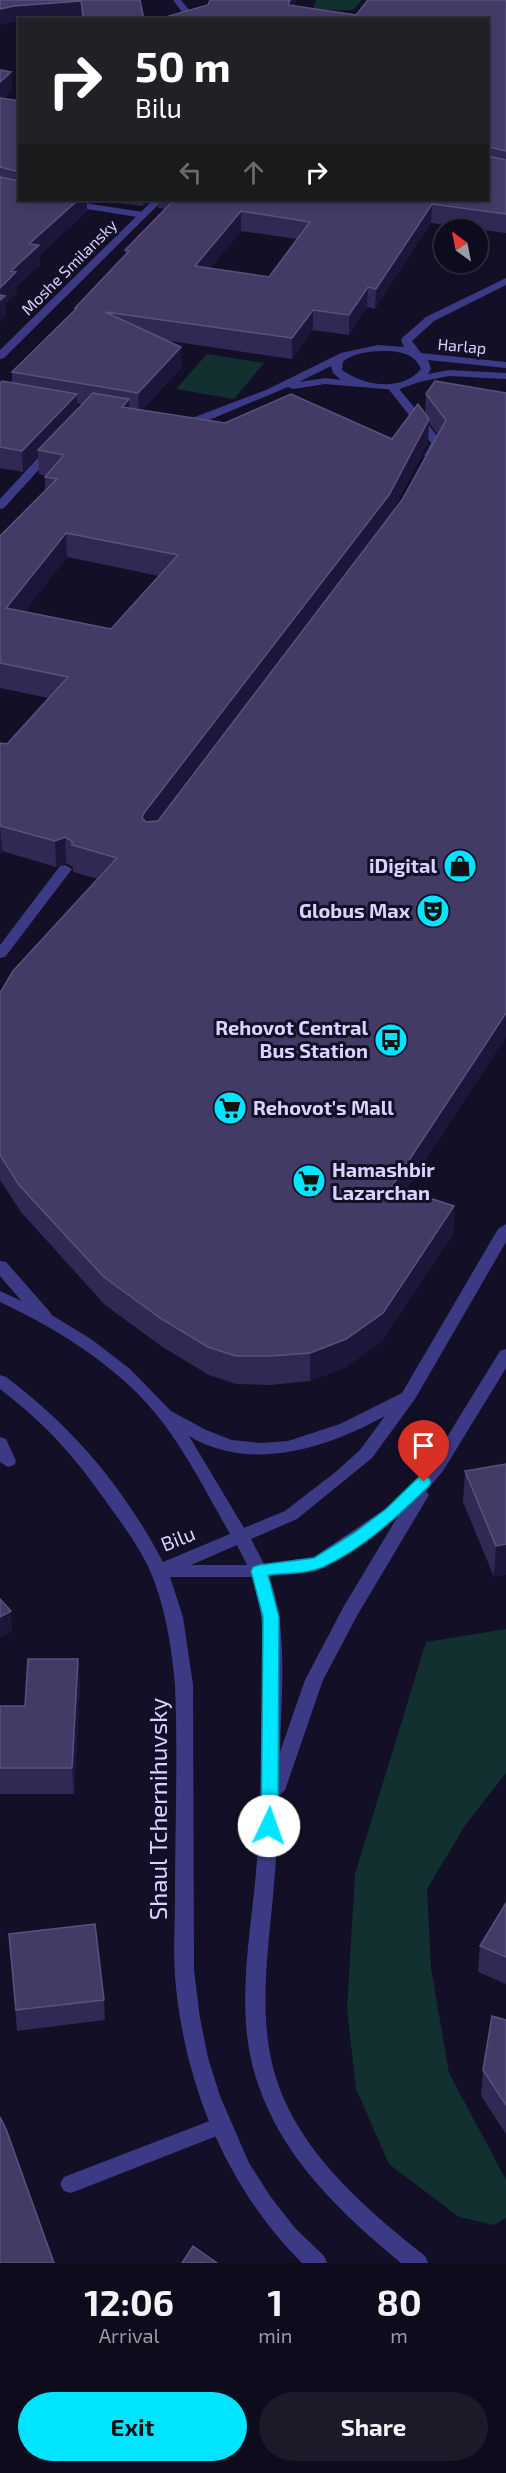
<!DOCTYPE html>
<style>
body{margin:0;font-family:"Exo 2",sans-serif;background:#1c1929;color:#f1f3f6;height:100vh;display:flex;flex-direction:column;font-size:22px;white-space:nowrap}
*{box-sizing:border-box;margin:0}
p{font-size:20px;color:#9b9ba3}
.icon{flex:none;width:33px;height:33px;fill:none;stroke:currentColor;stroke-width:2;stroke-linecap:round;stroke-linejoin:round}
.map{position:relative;height:2263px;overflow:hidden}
.drawer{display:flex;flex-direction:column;background:#0e0b1c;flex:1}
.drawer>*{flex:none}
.top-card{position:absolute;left:18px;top:18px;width:471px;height:183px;border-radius:0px;box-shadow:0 3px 9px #0003,0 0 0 2px #2e2b3b;background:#202124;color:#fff;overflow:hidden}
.needle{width:39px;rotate:328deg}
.fabs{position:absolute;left:434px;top:219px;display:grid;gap:12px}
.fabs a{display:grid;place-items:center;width:54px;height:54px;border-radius:50%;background:#0e0b1c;box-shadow:0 3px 9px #0003,0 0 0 2px #2e2b3b;font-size:30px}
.pin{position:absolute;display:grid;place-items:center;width:51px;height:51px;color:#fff;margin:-62px -26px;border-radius:50% 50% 50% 0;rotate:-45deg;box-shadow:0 0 6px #0007}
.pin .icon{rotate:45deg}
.me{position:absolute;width:66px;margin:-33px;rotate:3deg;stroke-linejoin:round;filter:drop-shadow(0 0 4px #0008)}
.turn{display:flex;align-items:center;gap:21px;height:126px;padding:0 18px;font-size:27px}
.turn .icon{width:78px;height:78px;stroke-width:2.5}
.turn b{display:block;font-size:42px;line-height:51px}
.lanes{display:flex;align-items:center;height:57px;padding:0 18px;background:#0003;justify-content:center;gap:30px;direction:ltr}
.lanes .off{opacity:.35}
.eta{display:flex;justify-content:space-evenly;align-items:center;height:102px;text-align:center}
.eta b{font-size:36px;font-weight:700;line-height:42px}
.action{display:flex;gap:12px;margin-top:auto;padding:12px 18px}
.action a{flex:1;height:69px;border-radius:36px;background:#00e5ff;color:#111;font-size:24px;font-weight:700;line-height:69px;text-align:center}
.action a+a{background:#1c1929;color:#f1f3f6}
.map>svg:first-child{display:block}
</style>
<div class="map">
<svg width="506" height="2263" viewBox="0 0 506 2263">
<rect width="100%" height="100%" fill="#130f26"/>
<path fill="#12302f" d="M316,0H362L353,10H313Z
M207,354L264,363L234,399L176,389Z
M506,1629V1773L466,1824L427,1889L431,1968L449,2073L506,2180V2218L494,2225L459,2217L389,2164L356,2089L347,2008L355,1874L426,1642Z"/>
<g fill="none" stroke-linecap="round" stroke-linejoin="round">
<path fill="#3d3a85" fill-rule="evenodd" d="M46,200H65L143,212L148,215L143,218L50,203Z
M392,384L396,385L443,443L434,458L430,459L424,456L431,443L387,387Z
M65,865L72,869L5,957L0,958V945L60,866Z
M0,1437L6,1439L16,1461L14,1465L8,1467L0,1462Z
M220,2117L227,2120L230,2126L227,2132L71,2193L64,2191L60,2184L64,2177Z"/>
<path fill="#3d3a85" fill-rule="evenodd" d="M173,0H181L197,20H188Z
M153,200H163L4,358L0,359V350Z
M506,278V285L434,321L412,341L421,353L506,362V368L428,360L431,369L428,374L449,370L506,373V379L449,376L419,382L397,390L325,384L293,389L288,387L209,420L184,426L179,423L266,390L341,353L378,345L404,347L401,340L402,338L426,317ZM391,351C405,353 415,355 421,369C402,392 364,386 342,370L343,362C355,351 375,351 391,351ZM331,366L333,373L341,380L325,378L299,382Z
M51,447L55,448V452L4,508L0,509V499L47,448Z
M0,1261L6,1262L50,1312L52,1316L50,1320H38L0,1276Z"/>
<path fill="#3d3a85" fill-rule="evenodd" d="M506,1224V1242L415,1399L372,1458L297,1519L251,1539L264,1564L314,1557L385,1509L404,1493L431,1463L500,1351L506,1349V1368L443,1471L426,1491L429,1495L358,1614L323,1680L285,1790L279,1796C278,1830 276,1863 273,1896C268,1950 260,2006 271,2059C289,2144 361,2205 425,2256L428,2263H401C342,2214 283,2159 258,2084C234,2016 250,1941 256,1872C261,1821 261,1769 262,1717C262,1671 268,1622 252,1577H170L183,1617L193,1685L194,1970L200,2018L208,2058L220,2096L249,2163L270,2196L295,2228L324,2256L327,2263H302C226,2187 184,2084 175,1977C173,1951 175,1925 175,1900C175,1828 178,1756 175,1685C172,1651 167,1618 156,1586C147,1559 131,1536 115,1514C78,1461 52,1429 0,1389V1375L6,1377C73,1427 124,1488 163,1562L230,1534C209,1497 189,1458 164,1424C123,1369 61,1331 0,1302V1291L50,1314L91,1339L130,1369L171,1411L206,1430L232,1440L260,1443L288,1441L340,1424L402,1393L498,1229ZM385,1416L360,1450L338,1470L285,1511L244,1528L189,1436C251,1473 327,1448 385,1416ZM398,1516L344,1606L305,1680L280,1752C281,1696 289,1629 269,1576L324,1568ZM237,1545L247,1565H191Z"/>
</g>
<path fill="#312854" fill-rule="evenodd" d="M0,0H140L144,20H82L81,15L14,21L0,25Z
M506,0V233L431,223L375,309L367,307L349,335L313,330L292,359L170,341L182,367L142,410L225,423L392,439L425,413L426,394L506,393L406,1190L454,1206L453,1234L382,1341L346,1367L310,1381L270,1385L236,1384L209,1375L161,1346L105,1305L21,1212L0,1180V993L98,879L73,872V867L66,863L56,867L2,851L0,854V743L7,744L49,698L0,688V536L45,491V477L46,476L39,474L38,456L23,472L0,468V383H12V372L75,310V308L126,254L125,250L165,209L158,208V200H488L155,20L294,6L356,15ZM241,231L297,239L269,277L210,268ZM77,403L82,404L77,409ZM429,423L438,435L402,500L390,516L428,443ZM67,557L159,576L111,629L24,612Z
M0,70L11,72L12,90L3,99L20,101V200H150L143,206L99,201L97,203L87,201V211L40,255V265L17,286V292L5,304L6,316L0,321Z
M506,1464L494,1577L463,1502L465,1471Z
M78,1659L80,1685L74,1794H0V1706H25Z
M506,1903V1984L478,1972L480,1946Z
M9,1934L104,2000L105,2020L17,2031Z
M506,2020V2134L481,2096L483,2070Z"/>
<path fill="#1d163a" d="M290,0H297L289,20L288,5Z
M81,1V15L32,20H20V21L0,25V9L14,6Z
M11,72L12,90L0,102V82Z
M78,200H87V211L40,255V265L17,286V292L5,304L6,316L0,321V288L29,244Z
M143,200H150L143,206Z
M432,204L431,223L375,309L376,289Z
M241,211V231L195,286V266Z
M368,287L367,307L349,335V315Z
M313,310V330L292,359V338Z
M181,347L182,367L139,413L138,393Z
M77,394V415L38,450V456L23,472L22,451Z
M129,399L130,422L122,407Z
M429,419L428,443L388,519L145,839L142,818L144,813Z
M66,533L67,557L8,633L6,608Z
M0,825L2,851L0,854Z
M65,837L66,863L56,867L55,841Z
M506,1013V1037L391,1214L392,1186Z
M454,1206L453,1234L382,1341L346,1367L310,1381V1353Z
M506,1544V1575L494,1577L496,1546Z
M11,1611L12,1632L0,1637V1617Z
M78,1659L80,1685L74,1794L72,1768Z
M0,1921L1,1939H0Z"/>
<path fill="#433a66" stroke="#5a527e" stroke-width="1.5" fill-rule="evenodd" d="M0,0H140L144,20H84L81,1L14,6L0,9Z
M210,0H290L288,5L356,15L368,0H506V151L489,147L488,148V20H155L208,5Z
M0,70L11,72L0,82Z
M0,98L20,101V172L0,167Z
M488,156L506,160V214L432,204L376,289L368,287L349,315L313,310L292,338L105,312L181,347L138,393L12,372L77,308H75L129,251L125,250L174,200H488ZM241,211L310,222L269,277L195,266Z
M0,177L19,181L20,180V200H78L29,244L39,245L11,271L16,272L0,288Z
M0,295L5,296L0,300Z
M2,381L77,394L22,451L0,447V383Z
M435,381L506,393V1013L392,1186L454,1206L383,1313L346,1339L310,1353L270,1356H236L208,1347L160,1318L104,1277L19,1185L0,1155V993L13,971L117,858L72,845V841L65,837L55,841L0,826V743L7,744L68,677L0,663V536L57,479L45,477L64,455L38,450L93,393L129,399L122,407L225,423L291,394L392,439L418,404L429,419L389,495L144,813L142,818L146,822L158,821L402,500L446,420L426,394ZM66,533L178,555L111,629L6,608Z
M506,1464V1544L496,1546L465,1471Z
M0,1599L11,1611L0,1617Z
M28,1659H78L72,1768H0V1706H25Z
M506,1903V1957L480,1946Z
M95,1924L104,2000L16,2010L9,1934Z
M492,2016L506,2020V2105L483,2070Z
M0,2117L6,2129L54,2263H0Z
M193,2246L217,2263H182Z"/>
<path fill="#00e5ff" stroke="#0095a6" stroke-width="1.5" d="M424,1476L429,1478L431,1482L429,1486C398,1516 363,1549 323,1567C308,1574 285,1573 268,1575L279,1617L278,1826L276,1831L269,1833L263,1831L261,1826L263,1617L251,1571L253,1567L259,1565L314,1558L354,1533L386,1509L418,1478Z"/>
<defs>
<symbol id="shop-disc" viewBox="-11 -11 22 22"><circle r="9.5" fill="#00e5ff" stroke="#130f26"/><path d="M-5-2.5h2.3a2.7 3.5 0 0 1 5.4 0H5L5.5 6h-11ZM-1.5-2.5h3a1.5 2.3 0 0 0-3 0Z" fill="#111"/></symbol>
<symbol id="theatre-disc" viewBox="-11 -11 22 22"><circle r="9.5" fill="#00e5ff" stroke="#130f26"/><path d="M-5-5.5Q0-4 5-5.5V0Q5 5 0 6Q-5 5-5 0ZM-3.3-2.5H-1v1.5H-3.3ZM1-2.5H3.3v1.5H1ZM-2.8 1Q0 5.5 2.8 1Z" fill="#111"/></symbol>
<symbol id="bus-disc" viewBox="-11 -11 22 22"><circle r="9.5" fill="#00e5ff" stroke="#130f26"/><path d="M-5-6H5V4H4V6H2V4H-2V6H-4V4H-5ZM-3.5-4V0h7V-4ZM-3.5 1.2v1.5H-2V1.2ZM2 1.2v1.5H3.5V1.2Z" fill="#111"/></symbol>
<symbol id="supermarket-disc" viewBox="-11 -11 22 22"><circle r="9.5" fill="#00e5ff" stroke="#130f26"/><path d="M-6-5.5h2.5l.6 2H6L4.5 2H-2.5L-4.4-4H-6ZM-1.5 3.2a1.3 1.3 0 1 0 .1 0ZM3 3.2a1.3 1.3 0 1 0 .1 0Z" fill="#111"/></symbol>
</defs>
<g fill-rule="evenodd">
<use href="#shop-disc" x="441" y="847" width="38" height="38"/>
<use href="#theatre-disc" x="414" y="892" width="38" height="38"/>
<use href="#bus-disc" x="372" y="1021" width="38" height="38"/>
<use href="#supermarket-disc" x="211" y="1089" width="38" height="38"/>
<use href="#supermarket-disc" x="290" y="1162" width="38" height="38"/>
</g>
<g text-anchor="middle" stroke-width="6" stroke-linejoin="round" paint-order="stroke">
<g font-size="16" fill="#d9d4ff" stroke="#130f26">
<text transform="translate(69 267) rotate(-45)" y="6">Moshe Smilansky</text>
<text transform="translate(462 346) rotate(5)" y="6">Harlap</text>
</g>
<g font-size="20" font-weight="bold" fill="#d9d4ff" stroke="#130f26" text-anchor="end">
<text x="437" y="873">iDigital</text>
<text x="410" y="918">Globus Max</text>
<text x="368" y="1035">Rehovot Central<tspan x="368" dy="23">Bus Station</tspan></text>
<text x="253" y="1115" text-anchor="start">Rehovot's Mall</text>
<text x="332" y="1177" text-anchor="start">Hamashbir<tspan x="332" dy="23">Lazarchan</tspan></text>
</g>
<g font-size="20" fill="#d9d4ff" stroke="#130f26">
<text transform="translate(178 1539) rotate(-22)" y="7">Bilu</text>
</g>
<g font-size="24" fill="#d9d4ff" stroke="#130f26">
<text transform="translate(159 1809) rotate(-90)" y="8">Shaul Tchernihuvsky</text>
</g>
</g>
</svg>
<div class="fabs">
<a><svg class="needle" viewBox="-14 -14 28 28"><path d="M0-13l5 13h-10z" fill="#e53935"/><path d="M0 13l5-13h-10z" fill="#9b9ba3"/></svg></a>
</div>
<div class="pin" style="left:424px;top:1482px;background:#d93025"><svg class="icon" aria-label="arrive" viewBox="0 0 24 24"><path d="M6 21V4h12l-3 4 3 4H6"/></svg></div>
<svg class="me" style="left:269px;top:1826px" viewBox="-20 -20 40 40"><circle r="19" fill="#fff"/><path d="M0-13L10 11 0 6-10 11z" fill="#00e5ff"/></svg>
<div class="top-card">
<div class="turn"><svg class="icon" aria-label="right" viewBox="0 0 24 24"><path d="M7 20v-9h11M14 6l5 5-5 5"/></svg><div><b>50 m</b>Bilu</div></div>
<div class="lanes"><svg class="icon off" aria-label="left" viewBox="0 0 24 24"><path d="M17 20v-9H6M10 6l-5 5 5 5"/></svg><svg class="icon off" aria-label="ahead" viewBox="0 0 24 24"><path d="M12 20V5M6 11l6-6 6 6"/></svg><svg class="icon" aria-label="right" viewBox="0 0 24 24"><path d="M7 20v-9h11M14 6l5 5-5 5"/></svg></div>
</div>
</div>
<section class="drawer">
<div class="eta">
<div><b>12:06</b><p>Arrival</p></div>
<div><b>1</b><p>min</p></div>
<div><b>80</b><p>m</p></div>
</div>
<div class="action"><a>Exit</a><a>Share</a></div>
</section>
